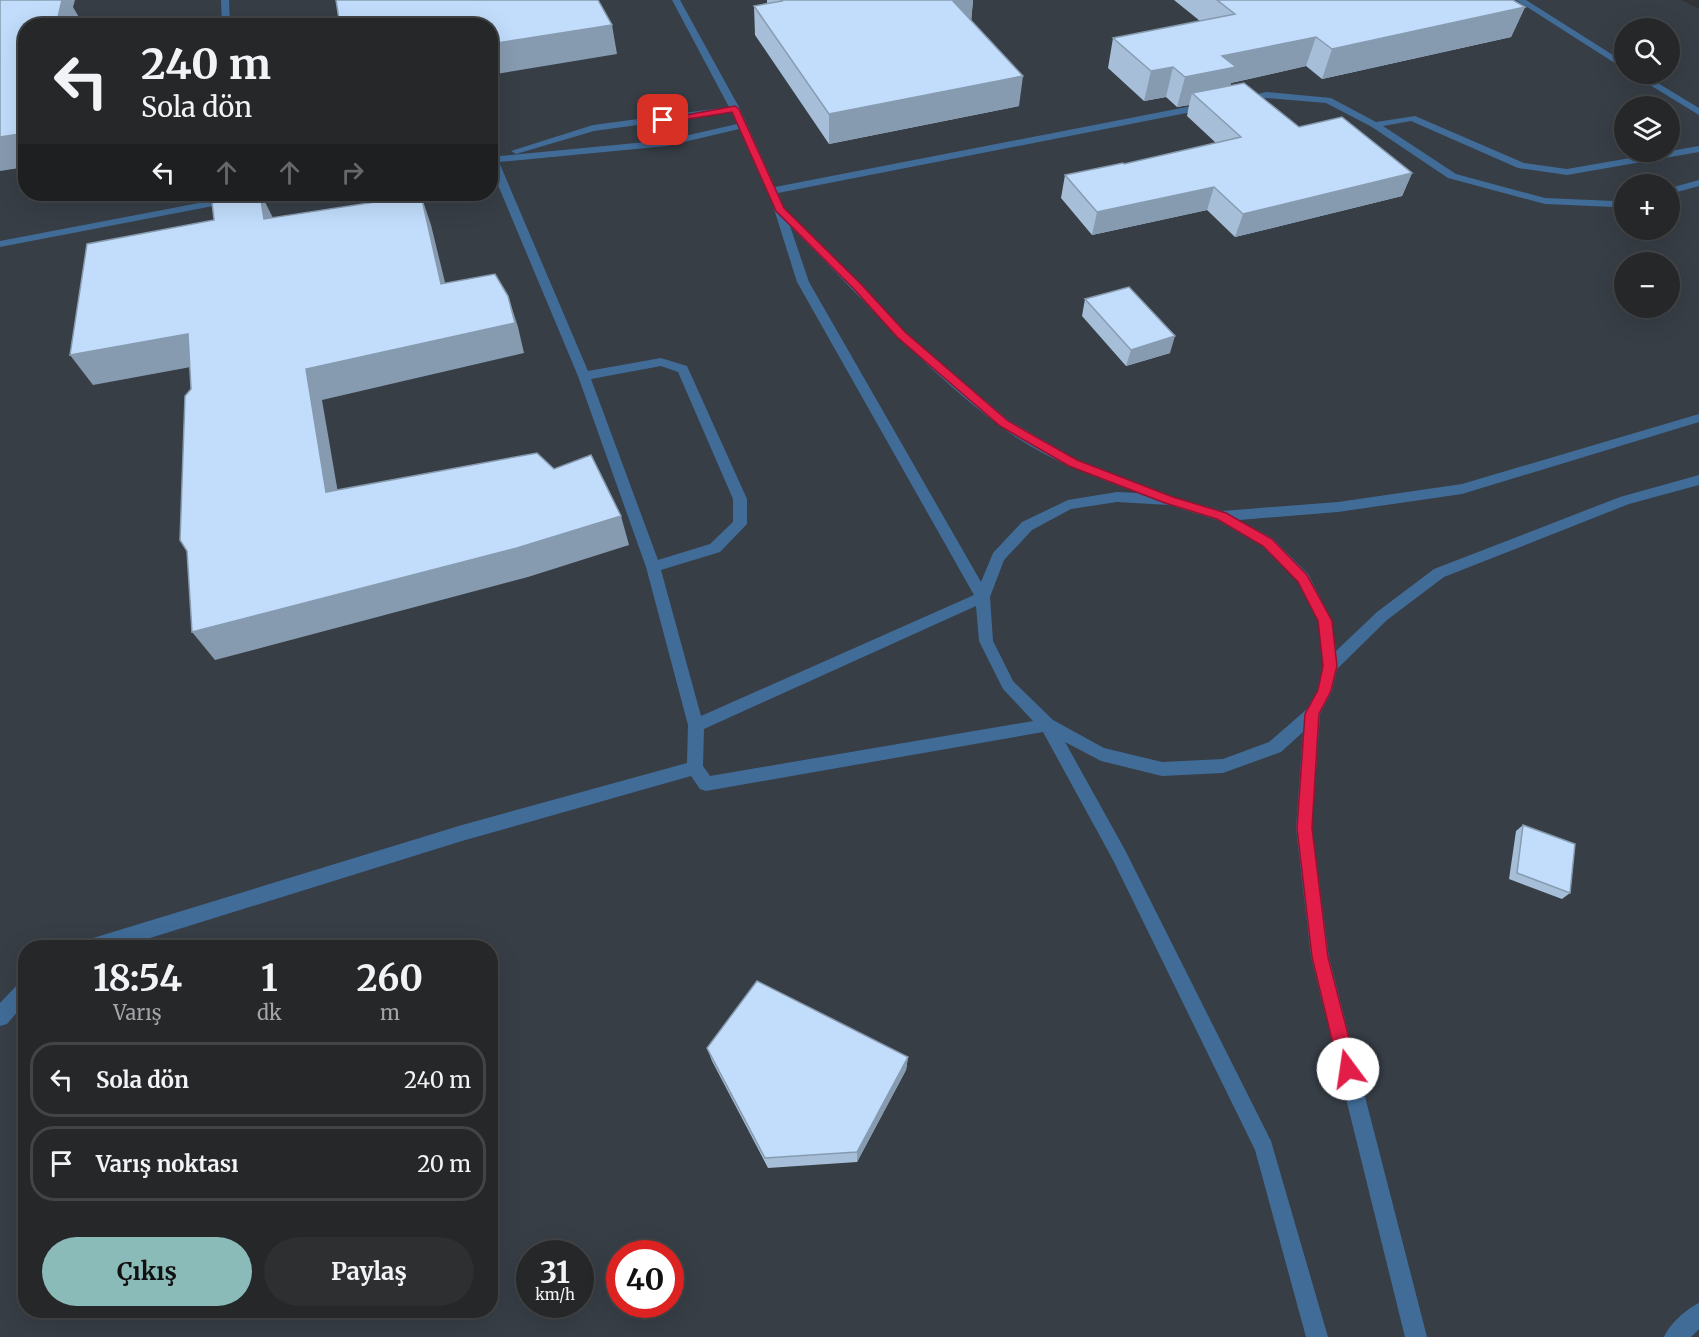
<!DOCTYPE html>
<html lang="tr">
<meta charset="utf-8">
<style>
body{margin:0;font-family:Merriweather,serif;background:#2d2f31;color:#f1f3f6;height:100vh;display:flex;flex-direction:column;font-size:22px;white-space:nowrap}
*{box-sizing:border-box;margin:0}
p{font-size:20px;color:#a3a5a8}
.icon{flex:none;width:33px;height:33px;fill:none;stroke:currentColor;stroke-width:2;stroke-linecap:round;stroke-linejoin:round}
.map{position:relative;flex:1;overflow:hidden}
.panel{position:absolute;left:18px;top:940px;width:480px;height:378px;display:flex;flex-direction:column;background:#252729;border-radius:24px;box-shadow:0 6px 24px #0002,0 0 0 2px #424446}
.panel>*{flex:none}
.banner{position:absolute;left:18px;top:18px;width:480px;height:183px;border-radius:24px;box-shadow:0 6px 24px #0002,0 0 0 2px #424446;background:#252729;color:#f1f3f6;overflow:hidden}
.tools{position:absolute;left:1614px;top:18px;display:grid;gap:12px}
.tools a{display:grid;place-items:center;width:66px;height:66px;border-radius:50%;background:#252729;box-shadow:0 6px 24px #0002,0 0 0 2px #424446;font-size:30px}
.speed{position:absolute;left:516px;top:1240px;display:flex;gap:12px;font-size:30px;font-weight:700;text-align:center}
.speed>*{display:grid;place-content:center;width:78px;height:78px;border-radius:50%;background:#252729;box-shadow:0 6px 24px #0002,0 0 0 2px #424446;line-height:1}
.speed small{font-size:15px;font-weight:400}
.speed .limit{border:9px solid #d22;background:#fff;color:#111}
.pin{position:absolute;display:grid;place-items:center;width:51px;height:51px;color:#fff;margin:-26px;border-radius:12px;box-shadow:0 3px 9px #0006}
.me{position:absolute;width:66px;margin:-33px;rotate:346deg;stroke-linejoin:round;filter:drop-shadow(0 0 4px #0008)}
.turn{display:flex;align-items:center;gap:21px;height:126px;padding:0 24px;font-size:27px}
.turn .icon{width:78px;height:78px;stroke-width:2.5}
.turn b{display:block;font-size:42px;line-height:51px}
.lanes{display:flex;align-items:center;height:57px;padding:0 24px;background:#0003;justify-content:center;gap:30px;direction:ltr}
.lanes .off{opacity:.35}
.eta{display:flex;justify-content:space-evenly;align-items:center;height:102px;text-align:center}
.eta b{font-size:36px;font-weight:700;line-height:42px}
.button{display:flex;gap:12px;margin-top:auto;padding:12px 24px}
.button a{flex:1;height:69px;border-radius:36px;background:#8bbbb9;color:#111;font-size:24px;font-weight:700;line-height:69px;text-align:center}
.button a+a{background:#2d2f31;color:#f1f3f6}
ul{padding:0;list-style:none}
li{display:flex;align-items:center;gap:18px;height:75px;margin:0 12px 9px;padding:0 12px;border:3px solid #424446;border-radius:24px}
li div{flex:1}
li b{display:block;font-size:22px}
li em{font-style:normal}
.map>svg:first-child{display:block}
</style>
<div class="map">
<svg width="1699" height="1337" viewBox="0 0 1699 1337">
<rect width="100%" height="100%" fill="#313437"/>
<path fill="#373e46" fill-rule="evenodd" d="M0,0H1681L1699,9V1337H0ZM26,26H490V194H26ZM1624,28H1670V74H1624ZM1624,106H1670V152H1624ZM1624,184H1670V230H1624ZM1624,262H1670V308H1624ZM26,948H490V1311H26ZM530,1254H580V1305H530ZM620,1254H670V1305H620Z"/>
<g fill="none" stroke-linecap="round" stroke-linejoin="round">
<path fill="#416c98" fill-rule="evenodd" d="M221,0H229L230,26H222Z
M672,0H680L740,109L775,187L1207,103L1212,106L1207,109L778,193L781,200L776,203L771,200L739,129L667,146L499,162L588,371L661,358L687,366L747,499V524L720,552L661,570L701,716L974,595L797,282L774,209L775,207H783L862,285L905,332L1008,420L1078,460L1174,497L1222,511L1338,502L1462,484L1699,414V422L1462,494L1338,512L1239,520L1272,538L1308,574L1332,621L1336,651L1377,612L1434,569L1620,497L1699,475V485L1629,504L1444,577L1387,620L1337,669L1332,691L1320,714L1312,828L1329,957L1427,1337H1405L1311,957L1296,828L1303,732L1281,752L1223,773L1162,776L1101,761L1065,742L1125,850L1271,1141L1328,1337H1306L1255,1150L1113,860L1043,732L706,791L700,789L691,776L462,841L118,948H81L84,942L90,939L462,825L687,763L688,725L646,567L578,376L490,166V157L667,140L737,124L732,112L594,131L516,154L511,151L593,125L729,107ZM790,226C858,293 921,367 999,425C1040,457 1090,475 1138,493L1117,492L1068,500L1022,522L993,553L981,582L809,282ZM661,366L678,372L733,499V522L710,544L658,560L591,379ZM1117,502L1169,505L1217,520L1262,546L1298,582L1318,621L1323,666L1317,691L1307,709L1269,742L1223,759L1162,762L1104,748L1053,720L1013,681L993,641L990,597L1004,560L1032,530L1071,509ZM976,606L979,641L1003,689L1033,721L710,776L703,766L704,729Z
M1516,0H1526L1624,62V69Z
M1632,74H1643L1699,108V115Z
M1266,92L1331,98L1376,122L1415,116L1524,163L1567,169L1699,146V152L1567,175L1518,168L1411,121L1383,126L1456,174L1545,198L1614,201L1624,199V205L1614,207L1545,204L1448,178L1372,127L1326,103L1266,98L1239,103L1234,100Z
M1699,180V186L1670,194V188Z
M246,194H265L260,197L0,247V241Z
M26,979V1002L7,1024L0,1026V1003L20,982Z
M1699,1303V1329L1691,1337H1664C1670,1324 1686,1309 1699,1303Z"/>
</g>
<path fill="#a6bed8" d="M767,0H973L971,21L1019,106L829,144L755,35L754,6L767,4Z
M1174,0H1513L1525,7L1511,37L1322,79L1306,66L1231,83L1230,86L1299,127L1412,173L1402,196L1235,237L1207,210L1092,235L1061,198L1065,175L1124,164L1216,143L1187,116L1189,105L1177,107L1166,97L1144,101L1108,68L1113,38L1200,21Z
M1085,299L1170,353L1126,366L1082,316Z
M1523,825L1570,893L1562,899L1509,879L1516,831Z
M707,1048L908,1057L906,1070L857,1162L768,1168L712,1061Z"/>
<path fill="#879bb0" d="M59,0H75L73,7L80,19L79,26H56Z
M951,0H973L971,24Z
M1525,7L1511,37L1322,79L1332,49Z
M612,25L617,54L490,75V44Z
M1316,37L1306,66L1231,83L1227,97L1192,93L1189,105L1177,107L1185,77L1222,56Z
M1173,67L1166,97L1144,101L1151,71Z
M1023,76L1019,106L829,144V114Z
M26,133V167L0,171V137Z
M1412,173L1402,196L1235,237L1243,214Z
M1214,187L1207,210L1092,235L1097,212Z
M260,194H261L275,222L264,219Z
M421,195L431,225L453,315L441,284Z
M508,296L518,327L524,353L322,400L343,522L326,492L306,369Z
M188,334L207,364L93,385L70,355Z
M1175,336L1170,353L1126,366L1131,350Z
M621,516L629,545L528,577L215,660L192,632Z
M908,1057L906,1070L857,1162V1152Z"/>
<path fill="#c1ddfb" stroke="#879bb0" stroke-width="1.5" d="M0,0H62L56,26H26V133L0,137Z
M336,0H598L612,25L490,44V26H340Z
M781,0H952L1023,76L829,114L754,6L782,1Z
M1217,0H1513L1525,7L1332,49L1316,37L1222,56L1236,67L1185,77L1173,67L1151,71L1113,38L1235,14Z
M1244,83L1299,127L1342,117L1412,173L1243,214L1214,187L1097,212L1065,175L1123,163L1124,164L1241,137L1192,93Z
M246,194H260L264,219L421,195L441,284L495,274L508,296L515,323L306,369L326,492L537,453L554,469L591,455L621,516L517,548L192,632L187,551L180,540L185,396L191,389L188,334L70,355L87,244L214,220L212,203L238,195Z
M1129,287L1175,336L1131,350L1085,299Z
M1523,825L1575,844L1570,893L1517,873Z
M757,981L908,1057L857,1152L765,1158L707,1048Z"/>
<path fill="#e11d48" stroke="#92132f" stroke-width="1.5" d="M735,106L739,109L784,208L861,284L905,332L1008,421L1077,460L1173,497L1226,513L1272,539L1307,575L1332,621L1337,666L1331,691L1319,714L1312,828L1328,957L1357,1069L1354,1075L1348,1077L1342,1075L1339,1069L1312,957L1297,828L1305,714L1318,690L1323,666L1318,621L1298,582L1263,546L1217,519L1165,503L1069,466L1000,426L897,337L854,289L776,211L732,112L663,123L659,120Z"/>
</svg>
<div class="tools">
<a><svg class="icon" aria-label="search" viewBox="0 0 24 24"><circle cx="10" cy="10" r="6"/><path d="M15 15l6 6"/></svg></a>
<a><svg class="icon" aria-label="layers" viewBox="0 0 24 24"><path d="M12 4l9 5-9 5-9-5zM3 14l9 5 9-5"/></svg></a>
<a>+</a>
<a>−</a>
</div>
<div class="speed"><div>31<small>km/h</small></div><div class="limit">40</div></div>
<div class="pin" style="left:663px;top:120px;background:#d93025"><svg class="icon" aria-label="arrive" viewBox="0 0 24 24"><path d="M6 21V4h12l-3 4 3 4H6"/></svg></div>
<svg class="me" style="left:1348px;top:1069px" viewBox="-20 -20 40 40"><circle r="19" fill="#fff"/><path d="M0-13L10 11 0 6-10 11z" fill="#e11d48"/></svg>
<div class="banner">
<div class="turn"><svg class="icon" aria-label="left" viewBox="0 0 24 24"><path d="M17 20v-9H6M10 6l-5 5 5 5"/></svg><div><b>240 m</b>Sola dön</div></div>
<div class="lanes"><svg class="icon" aria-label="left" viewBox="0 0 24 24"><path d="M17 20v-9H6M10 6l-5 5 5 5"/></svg><svg class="icon off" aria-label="ahead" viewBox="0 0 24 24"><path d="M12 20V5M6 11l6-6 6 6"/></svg><svg class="icon off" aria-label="ahead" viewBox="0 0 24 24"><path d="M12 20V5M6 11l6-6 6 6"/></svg><svg class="icon off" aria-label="right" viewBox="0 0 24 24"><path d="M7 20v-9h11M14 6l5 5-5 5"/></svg></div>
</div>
<section class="panel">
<div class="eta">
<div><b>18:54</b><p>Varış</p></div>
<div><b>1</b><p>dk</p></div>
<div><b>260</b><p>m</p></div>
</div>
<ul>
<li><svg class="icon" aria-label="left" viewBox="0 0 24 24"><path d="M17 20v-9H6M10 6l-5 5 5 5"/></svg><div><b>Sola dön</b></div><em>240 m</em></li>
<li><svg class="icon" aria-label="arrive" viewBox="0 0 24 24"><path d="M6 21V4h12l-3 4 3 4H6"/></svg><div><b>Varış noktası</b></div><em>20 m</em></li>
</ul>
<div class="button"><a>Çıkış</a><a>Paylaş</a></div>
</section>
</div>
